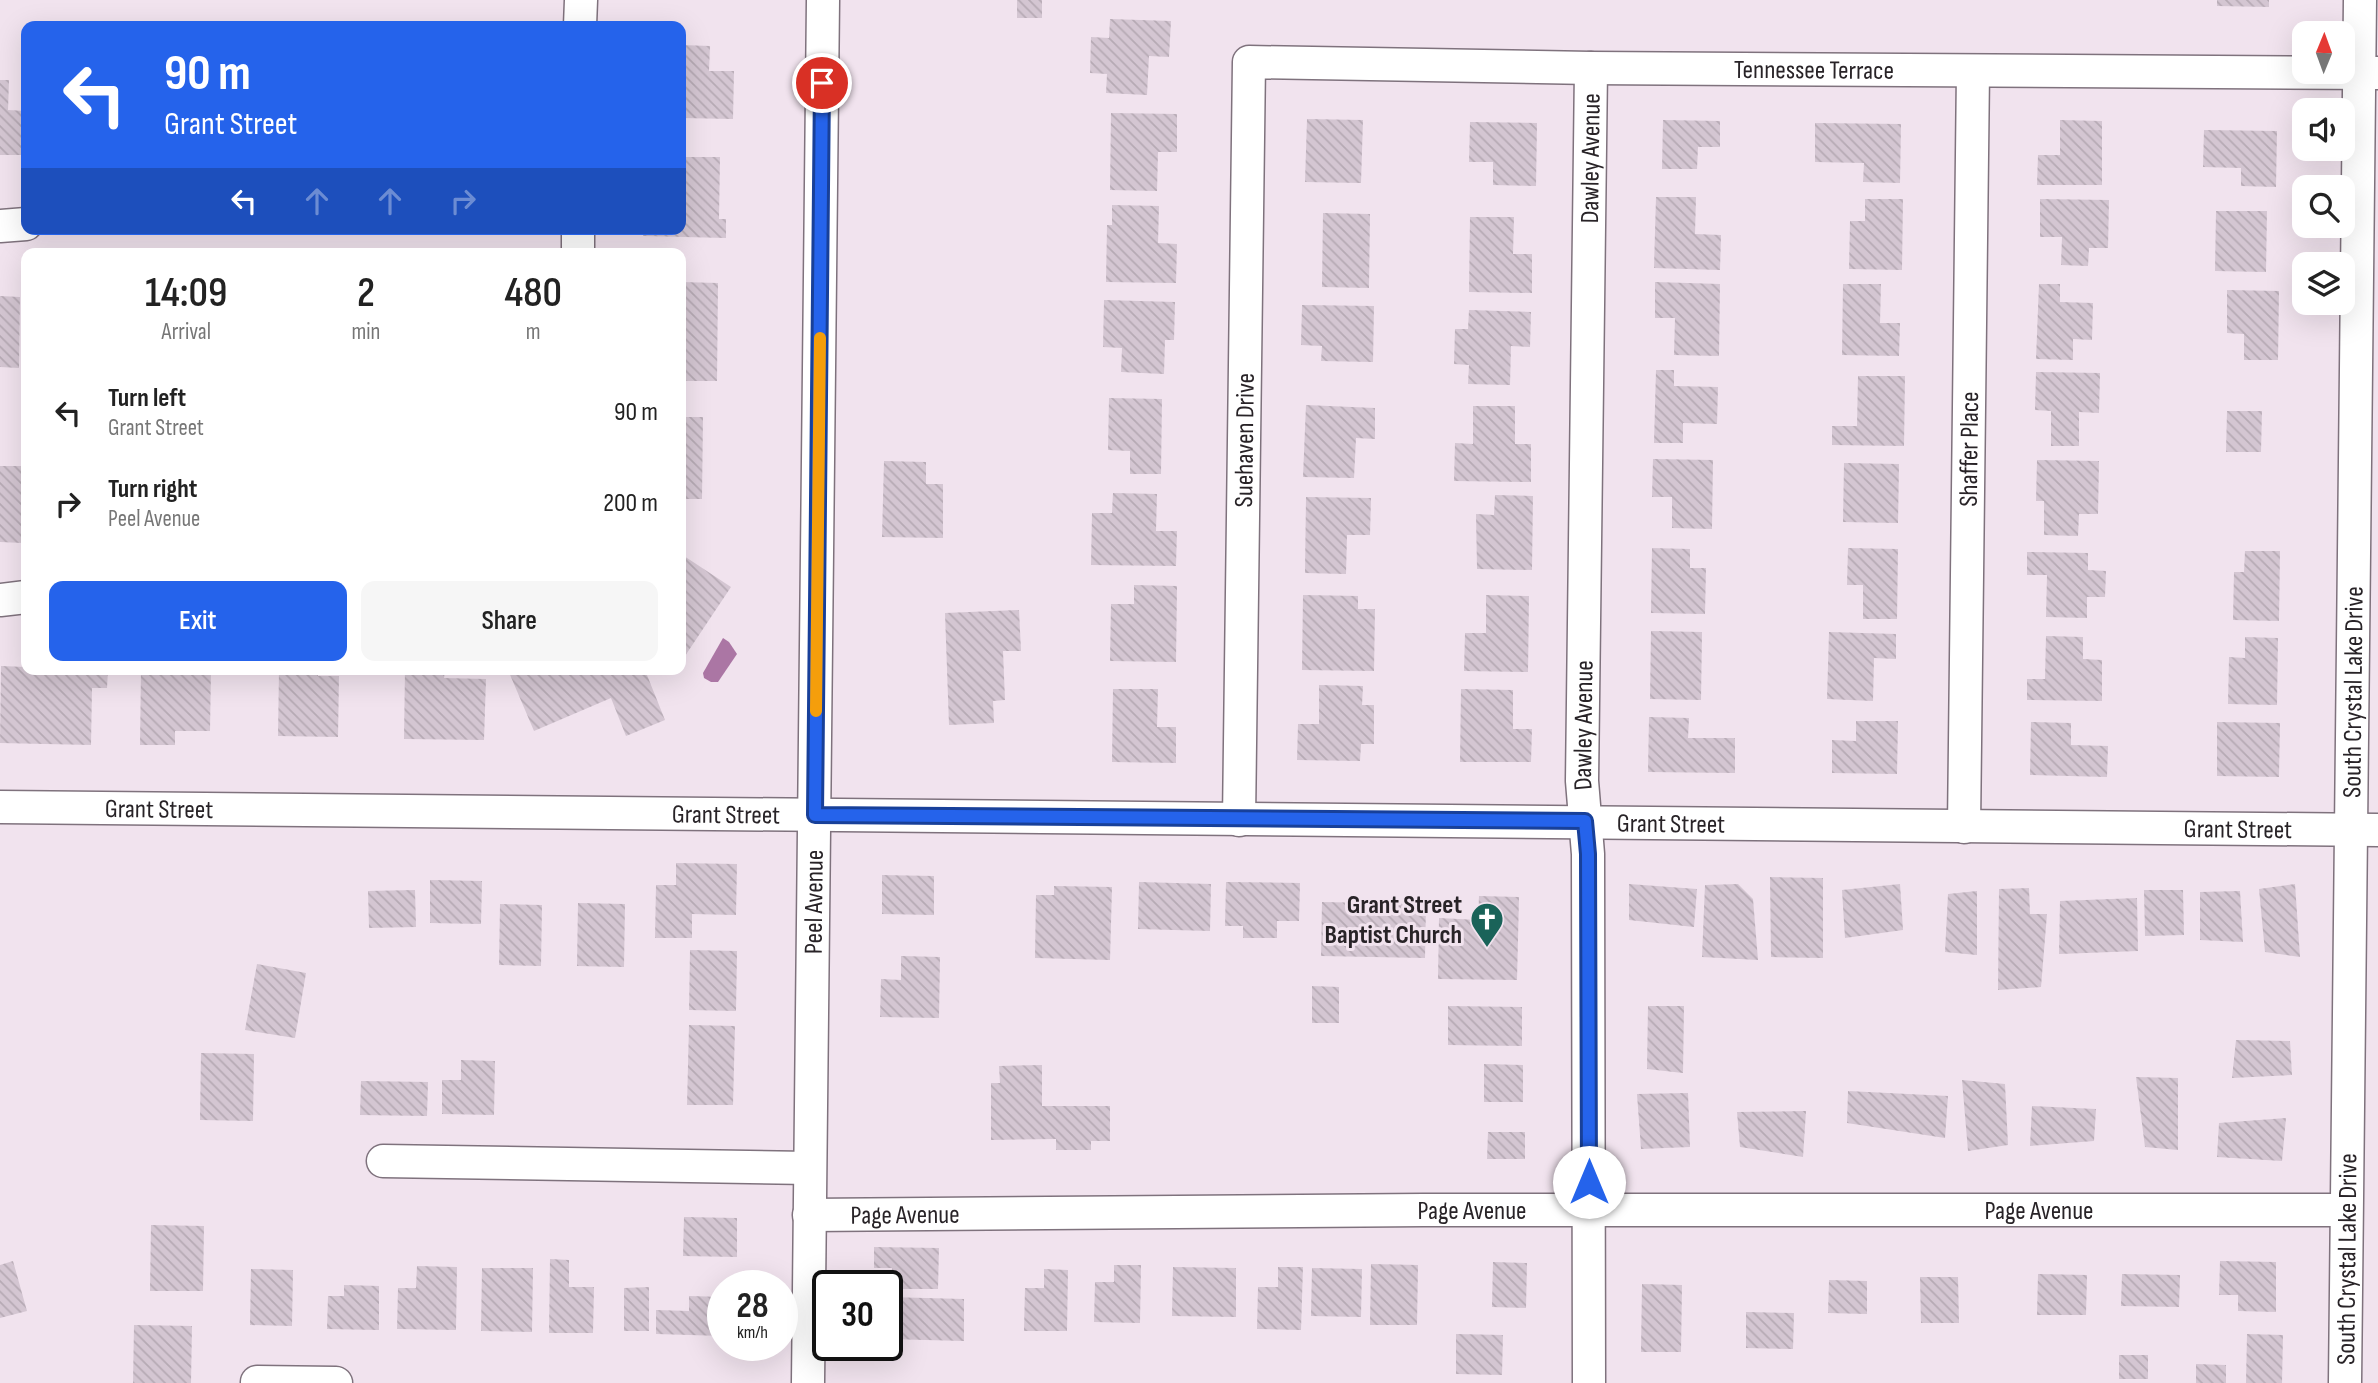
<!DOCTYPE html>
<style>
body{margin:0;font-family:"Sofia Sans Condensed",sans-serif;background:#f6f6f6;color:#222;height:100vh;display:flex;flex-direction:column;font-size:26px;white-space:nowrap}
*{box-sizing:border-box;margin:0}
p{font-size:23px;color:#767676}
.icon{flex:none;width:38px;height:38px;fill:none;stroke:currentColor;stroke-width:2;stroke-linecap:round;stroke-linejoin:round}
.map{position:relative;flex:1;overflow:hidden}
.panel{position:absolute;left:21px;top:248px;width:665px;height:427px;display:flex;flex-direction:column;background:#fff;border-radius:14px;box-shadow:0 7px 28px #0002}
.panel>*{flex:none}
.hud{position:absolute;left:21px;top:21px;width:665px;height:214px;border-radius:14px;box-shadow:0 7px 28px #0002;background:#2563eb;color:#fff;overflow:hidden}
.needle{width:46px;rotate:1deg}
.buttons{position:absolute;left:2292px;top:21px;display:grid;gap:14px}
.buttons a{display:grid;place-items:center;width:63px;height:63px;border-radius:14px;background:#fff;box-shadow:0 7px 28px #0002;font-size:35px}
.speed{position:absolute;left:707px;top:1270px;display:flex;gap:14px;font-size:35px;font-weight:700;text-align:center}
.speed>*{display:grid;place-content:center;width:91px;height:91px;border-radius:50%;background:#fff;box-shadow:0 7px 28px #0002;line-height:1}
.speed small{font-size:18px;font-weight:400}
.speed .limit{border:4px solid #111;border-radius:10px;background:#fff;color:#111}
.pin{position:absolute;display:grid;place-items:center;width:60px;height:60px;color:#fff;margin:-30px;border:4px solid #fff;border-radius:50%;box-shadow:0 2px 7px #0007}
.me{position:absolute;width:77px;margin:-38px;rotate:0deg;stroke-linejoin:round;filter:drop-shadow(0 0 5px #0008)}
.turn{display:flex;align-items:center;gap:24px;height:147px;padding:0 28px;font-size:32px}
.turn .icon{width:91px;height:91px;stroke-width:2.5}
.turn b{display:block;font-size:49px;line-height:60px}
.lanes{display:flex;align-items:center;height:66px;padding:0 28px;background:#0003;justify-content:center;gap:35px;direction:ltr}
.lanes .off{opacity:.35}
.eta{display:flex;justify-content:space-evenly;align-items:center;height:119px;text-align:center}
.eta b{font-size:42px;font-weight:600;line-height:49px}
.primary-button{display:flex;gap:14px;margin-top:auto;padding:14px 28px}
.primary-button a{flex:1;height:80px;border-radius:14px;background:#2563eb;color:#fff;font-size:28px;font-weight:600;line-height:80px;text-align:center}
.primary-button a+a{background:#f6f6f6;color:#222}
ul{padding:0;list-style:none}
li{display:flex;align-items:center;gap:21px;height:91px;padding:0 28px}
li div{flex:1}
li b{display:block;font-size:26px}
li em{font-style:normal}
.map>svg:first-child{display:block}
</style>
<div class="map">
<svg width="2378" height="1383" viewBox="0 0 2378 1383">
<defs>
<pattern id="building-back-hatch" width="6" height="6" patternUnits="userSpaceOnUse" patternTransform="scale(1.75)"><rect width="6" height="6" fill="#d4c6d2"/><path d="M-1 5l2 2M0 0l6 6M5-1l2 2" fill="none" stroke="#b6aab4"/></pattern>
</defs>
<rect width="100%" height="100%" fill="#f1e3ee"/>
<path fill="#ab76a4" d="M723,638L729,642L737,654L718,682H711L704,678L703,673Z"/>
<path fill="url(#building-back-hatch)" d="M1017,0H1042V18H1017Z
M2217,0H2269V7L2217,6Z
M1110,19L1171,21L1169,57L1149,56L1147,95L1106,93L1107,74L1090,73L1091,37L1109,38Z
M681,45L710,46L709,71H734L733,119L681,118Z
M0,80H9L8,110L26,111V155H0Z
M1111,113L1177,114V152H1158L1157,191L1110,190Z
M1307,119L1363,120L1361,183L1305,182Z
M1663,120L1720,121V147H1698L1697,169H1662Z
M2060,120L2102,121V185H2037L2038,155H2060Z
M1470,122L1537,123L1536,186L1493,185V162H1469Z
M1815,123L1901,124L1900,183L1863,182L1864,163L1815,162Z
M2204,130L2277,131L2276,187L2241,186V168L2203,167Z
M681,157H720L719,219H726V238L643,236V229H681Z
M1656,197H1696L1695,234L1721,235L1720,270L1654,268Z
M1865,199H1903L1902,270L1849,269L1850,221H1865Z
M2040,199L2109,200L2108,248H2089L2088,266L2061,265L2062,237H2040Z
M1112,205L1159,206L1158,243L1177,244L1176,283L1106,282L1107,225H1112Z
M2216,211H2267L2266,272L2215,271Z
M1323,213L1370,214L1369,288L1322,287Z
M1470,217H1514L1513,254H1532V293L1469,292Z
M681,282L718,283L717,381H681Z
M1655,282L1720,284L1719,356L1674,355L1675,318H1655Z
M1843,284H1881L1880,323H1900L1899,356L1842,355Z
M2039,284H2060V302L2093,303L2092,340L2073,339V360L2036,359Z
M2227,290L2279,291L2278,360H2244V334L2227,333Z
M0,296L20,297L19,368L0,367Z
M1104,300L1175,302L1174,340H1165L1164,374L1121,372L1122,348L1103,347Z
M1302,305L1374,306L1373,362L1321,361L1322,346L1301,345Z
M1469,310L1531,312L1530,347L1511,346L1510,385L1468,384L1469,365L1454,364L1455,329H1468Z
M1656,370H1674V386L1718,387L1717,424L1683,423V443H1654Z
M2036,372L2100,373L2099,413L2079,412V446H2051V411L2035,410Z
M1858,376H1905L1904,446L1832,445V426H1857Z
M1109,398L1162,399L1161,474H1130V451L1108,450Z
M1306,405L1375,408V439L1356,438L1354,478L1303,477Z
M1473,406H1515V444H1531V482L1454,481L1455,443L1473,444Z
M2227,411H2262L2261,452H2226Z
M681,417H703L702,499H681Z
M1653,459L1713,460L1712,529L1672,528V497H1652Z
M2037,460L2099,461L2098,514H2079L2078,536L2044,535V501H2036Z
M884,461L926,462V484H943V538L882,537Z
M1844,463L1899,464L1898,523L1843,522Z
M0,466H24L23,543L0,542Z
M1113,493L1157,494L1156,531H1177L1176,566L1091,565L1092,513H1112Z
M1495,495L1533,496L1532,570L1477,569L1476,514L1494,515Z
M1306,497L1371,498L1370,535H1347L1346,574L1305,573Z
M1652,548L1690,549V568H1706L1705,614L1651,613Z
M1848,548L1898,549L1897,619H1863V585H1847Z
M2245,551H2280L2279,621L2233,620L2234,572H2244Z
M2027,552L2088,553V570L2106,571L2105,597H2087V618L2046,617L2047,575H2027Z
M681,554L731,587L681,662Z
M1134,585L1177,586L1176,662L1110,661L1111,604H1134Z
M1303,595L1358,596V609H1375L1374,671L1302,670Z
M1486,595L1529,596L1528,672L1464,671L1465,633H1486Z
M1019,610L1021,651H1003L1005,700L993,701L994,723L949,725L945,613Z
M1651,631L1702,632L1701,700L1650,699Z
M1829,632L1896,634V659L1874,658L1873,701L1827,699Z
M2046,636L2083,637V659L2102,660V701L2027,700V679H2045Z
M2245,637L2278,638L2277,705L2228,704L2229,657L2245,658Z
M1,666L26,667V670H108L107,688H92L91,745L0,743Z
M141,670H211L210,731H175V745H140Z
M279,670H318V676H339L338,737L278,736Z
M405,670H445L444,678L486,679L484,740L404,739Z
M508,670H645L665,720L626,736L611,698L534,731Z
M1319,685L1363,686L1362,705H1374V744H1361L1360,761L1297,760L1298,724H1319Z
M1113,689H1158L1157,727H1176V763L1112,762Z
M1461,689L1513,690V729H1532L1531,762H1460Z
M1649,717L1689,718L1688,738H1735V773L1648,772Z
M1856,721H1898L1897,774L1832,773V740L1856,741Z
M2031,722L2071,723V745L2108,746L2107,777L2030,775Z
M2217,722L2280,723L2279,777L2217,776Z
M676,863L737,864L736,915L692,914V938H655L656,885H676Z
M882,875L934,876V915L882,914Z
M1770,877L1823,878V958L1771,957Z
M430,880L482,881L481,924L430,923Z
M1139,882L1211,884L1210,931L1138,929Z
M1226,882L1300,883L1299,921H1277V938H1243V926H1225Z
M1629,884L1697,889L1694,927L1629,920Z
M1738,884L1753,899L1758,960L1702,957L1705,885Z
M1900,884L1903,930L1845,938L1842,890Z
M2295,884L2300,957L2265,952L2259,889Z
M1054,886L1112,887L1110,960L1035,958L1036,895H1054Z
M2029,888L2030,914H2047L2041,987L1998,990L1999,889Z
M415,890L416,927L369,928L368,891Z
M2144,890H2183L2184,935L2145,936Z
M1977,891V955L1945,952L1948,894Z
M2240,891L2243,942L2200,940V892Z
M1479,896L1519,897L1517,980L1438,979L1439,918L1478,920Z
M2137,898L2138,951L2059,954L2060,901Z
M1322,902L1426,904L1425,958L1321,956Z
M578,903L625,904L624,967L577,966Z
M500,904L542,905L541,966L499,965Z
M690,950L737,951L736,1011L689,1010Z
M901,956L940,957L939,1018L880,1017L881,979L901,980Z
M257,964L306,973L295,1038L245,1030Z
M1312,986L1339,987V1023H1312Z
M1448,1006L1522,1007V1046L1448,1045Z
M1648,1006H1684L1683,1073L1647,1069Z
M689,1025L735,1026L733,1105H687Z
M2236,1040L2290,1041L2292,1075L2232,1078Z
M201,1053L254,1054L253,1121L200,1120Z
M461,1060L495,1061L494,1115L442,1114V1080H461Z
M1484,1064L1523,1065V1102H1484Z
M1042,1065V1106H1110V1141H1091V1150H1056V1139L991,1140V1083H1000L999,1066Z
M2136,1077L2178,1078V1150L2145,1147Z
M1962,1080L2005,1084L2008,1145L1968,1151Z
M361,1081L428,1082L427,1116L360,1115Z
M1848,1091L1948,1096L1945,1138L1847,1123Z
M1688,1093L1690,1147L1641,1149L1637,1094Z
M2032,1106L2096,1109L2094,1141L2030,1146Z
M1806,1111L1803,1157L1740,1147L1737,1112Z
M2286,1118L2282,1161L2217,1157L2219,1123Z
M1488,1132H1525V1159H1487Z
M684,1217L737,1218V1257L683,1256Z
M151,1225L204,1226L203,1291H150Z
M874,1247L939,1248L938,1289H891L892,1268H874Z
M550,1259L569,1260V1287H594L593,1333H549Z
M13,1261L27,1311L0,1318V1265Z
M2220,1261L2276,1262V1312L2238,1311V1295H2219Z
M1493,1262L1527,1263L1526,1308L1492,1307Z
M1371,1264L1418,1265L1417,1325H1370Z
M1114,1265H1141L1140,1323L1094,1322L1095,1282H1114Z
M417,1266L457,1267L456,1330L397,1329L398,1288H416Z
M1173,1267L1236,1268V1317L1172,1316Z
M1278,1267H1303L1301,1330L1257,1329L1258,1287H1278Z
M482,1268H533L532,1332L481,1331Z
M1312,1268L1362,1269L1361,1317L1311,1316Z
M251,1269L293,1270L292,1326L250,1325Z
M1044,1269L1068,1270L1067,1331H1024L1025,1288H1044Z
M2038,1274L2087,1275L2086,1315H2037Z
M2122,1274L2180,1275L2179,1307L2121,1306Z
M1920,1277H1958L1959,1323H1921Z
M1829,1280L1867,1281V1314L1828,1313Z
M1642,1284L1682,1285L1681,1352H1641Z
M344,1285L379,1286V1330L327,1329L328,1296H344Z
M649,1287V1331H624V1288Z
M689,1296L723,1297V1336L656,1334V1310L689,1311Z
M887,1297L964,1299V1341L887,1339Z
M1746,1312L1794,1313L1793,1349L1746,1348Z
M134,1325L192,1326L191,1383H133Z
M1456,1334L1503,1335L1502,1375L1456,1374Z
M2247,1334L2283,1335L2282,1383H2246Z
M2119,1355H2148V1379H2119Z
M2196,1364L2226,1365V1383H2196Z"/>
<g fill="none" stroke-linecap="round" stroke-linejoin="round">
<defs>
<g id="minor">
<path d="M580,26L581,0"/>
<path d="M0,226L26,224"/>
<path d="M578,254V229"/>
<path d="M0,600L26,597"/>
<path id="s1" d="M0,807L2378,830"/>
<path id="s2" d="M1239,820L1249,62L1591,68L2378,73"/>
<path id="s3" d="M1964,827L1973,71"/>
<path d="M383,1161L809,1168"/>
<path id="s4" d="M809,1215L1423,1210H2346"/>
<path d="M257,1382L336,1383"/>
<path id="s5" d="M808,1383L823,0"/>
<path id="s6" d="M1589,1383L1588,854L1582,781L1591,68"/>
<path id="s7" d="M2345,1383L2360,0"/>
</g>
</defs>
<use href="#minor" stroke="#7f727d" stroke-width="35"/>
<use href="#minor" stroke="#fff" stroke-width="32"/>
</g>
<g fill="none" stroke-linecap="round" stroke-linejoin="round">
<defs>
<path id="route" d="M822,83L815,815L1585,821L1588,854L1589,1182"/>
</defs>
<use href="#route" stroke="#184099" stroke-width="18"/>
<use href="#route" stroke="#2563eb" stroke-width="12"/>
<path stroke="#f59e0b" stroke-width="12" d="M816,711L820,338"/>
</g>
<defs>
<symbol id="church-pin" viewBox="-11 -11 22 30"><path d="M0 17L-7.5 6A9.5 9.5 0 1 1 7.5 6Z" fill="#1a6359" stroke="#f1e3ee"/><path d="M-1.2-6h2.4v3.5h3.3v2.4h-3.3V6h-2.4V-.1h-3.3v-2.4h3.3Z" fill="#fff"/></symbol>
</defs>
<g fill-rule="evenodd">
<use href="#church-pin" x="1468" y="900" width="38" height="52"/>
</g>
<g text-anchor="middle" stroke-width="6" stroke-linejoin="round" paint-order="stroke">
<g font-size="26" fill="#282327" stroke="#f1e3ee">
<text dy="9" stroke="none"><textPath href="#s2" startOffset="1323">Tennessee Terrace</textPath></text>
<text dy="9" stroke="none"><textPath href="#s6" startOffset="1225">Dawley Avenue</textPath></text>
<text dy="9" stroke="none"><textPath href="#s2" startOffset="380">Suehaven Drive</textPath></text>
<text dy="9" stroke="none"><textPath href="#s3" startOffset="378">Shaffer Place</textPath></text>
<text dy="9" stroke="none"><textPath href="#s7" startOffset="691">South Crystal Lake Drive</textPath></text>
<text dy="9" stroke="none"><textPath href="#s6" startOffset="658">Dawley Avenue</textPath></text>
<text dy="9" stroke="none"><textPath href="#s1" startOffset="159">Grant Street</textPath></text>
<text dy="9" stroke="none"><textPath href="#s1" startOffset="726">Grant Street</textPath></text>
<text dy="9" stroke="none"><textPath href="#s1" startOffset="1671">Grant Street</textPath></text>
<text dy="9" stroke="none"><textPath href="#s1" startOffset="2238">Grant Street</textPath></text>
<text dy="9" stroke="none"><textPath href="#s5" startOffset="481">Peel Avenue</textPath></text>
<text dy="9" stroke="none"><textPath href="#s4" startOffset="663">Page Avenue</textPath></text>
<text dy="9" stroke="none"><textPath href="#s4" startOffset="1230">Page Avenue</textPath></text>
<text dy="9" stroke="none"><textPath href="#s4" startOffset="96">Page Avenue</textPath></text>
<text dy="9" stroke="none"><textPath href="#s7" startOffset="124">South Crystal Lake Drive</textPath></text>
</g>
<g font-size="26" font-weight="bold" fill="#282327" stroke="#f1e3ee" text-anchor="end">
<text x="1462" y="913">Grant Street<tspan x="1462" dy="30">Baptist Church</tspan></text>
</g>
</g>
</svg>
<div class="buttons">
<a><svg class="needle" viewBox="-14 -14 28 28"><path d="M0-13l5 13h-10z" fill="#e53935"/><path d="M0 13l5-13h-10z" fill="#767676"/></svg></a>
<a><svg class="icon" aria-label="sound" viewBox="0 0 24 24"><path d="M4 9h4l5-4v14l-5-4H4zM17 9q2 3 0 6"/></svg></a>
<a><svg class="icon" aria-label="search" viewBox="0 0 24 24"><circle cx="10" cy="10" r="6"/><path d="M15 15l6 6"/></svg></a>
<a><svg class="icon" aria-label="layers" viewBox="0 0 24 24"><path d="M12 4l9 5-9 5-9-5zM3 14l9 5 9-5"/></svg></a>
</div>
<div class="speed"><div>28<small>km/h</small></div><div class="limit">30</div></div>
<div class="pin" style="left:822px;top:83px;background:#d93025"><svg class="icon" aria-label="arrive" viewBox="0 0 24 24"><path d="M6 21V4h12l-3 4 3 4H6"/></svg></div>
<svg class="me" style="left:1589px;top:1182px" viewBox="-20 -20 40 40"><circle r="19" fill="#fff"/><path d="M0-13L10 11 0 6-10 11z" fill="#2563eb"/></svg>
<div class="hud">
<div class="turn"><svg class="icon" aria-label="left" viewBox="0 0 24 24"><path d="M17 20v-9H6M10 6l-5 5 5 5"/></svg><div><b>90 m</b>Grant Street</div></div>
<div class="lanes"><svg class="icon" aria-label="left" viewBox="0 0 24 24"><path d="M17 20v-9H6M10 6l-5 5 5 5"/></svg><svg class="icon off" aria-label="ahead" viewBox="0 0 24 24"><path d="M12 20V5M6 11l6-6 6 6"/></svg><svg class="icon off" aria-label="ahead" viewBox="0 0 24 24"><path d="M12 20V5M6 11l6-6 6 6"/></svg><svg class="icon off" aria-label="right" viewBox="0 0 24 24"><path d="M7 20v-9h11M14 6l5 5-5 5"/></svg></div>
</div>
<section class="panel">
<div class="eta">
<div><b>14:09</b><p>Arrival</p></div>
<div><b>2</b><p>min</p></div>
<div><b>480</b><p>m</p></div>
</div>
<ul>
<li><svg class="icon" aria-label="left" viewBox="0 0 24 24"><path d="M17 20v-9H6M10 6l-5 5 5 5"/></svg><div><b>Turn left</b><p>Grant Street</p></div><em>90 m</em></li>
<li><svg class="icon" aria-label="right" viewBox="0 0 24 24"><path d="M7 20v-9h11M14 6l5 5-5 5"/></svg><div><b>Turn right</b><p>Peel Avenue</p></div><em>200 m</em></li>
</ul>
<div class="primary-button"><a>Exit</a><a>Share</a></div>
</section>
</div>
